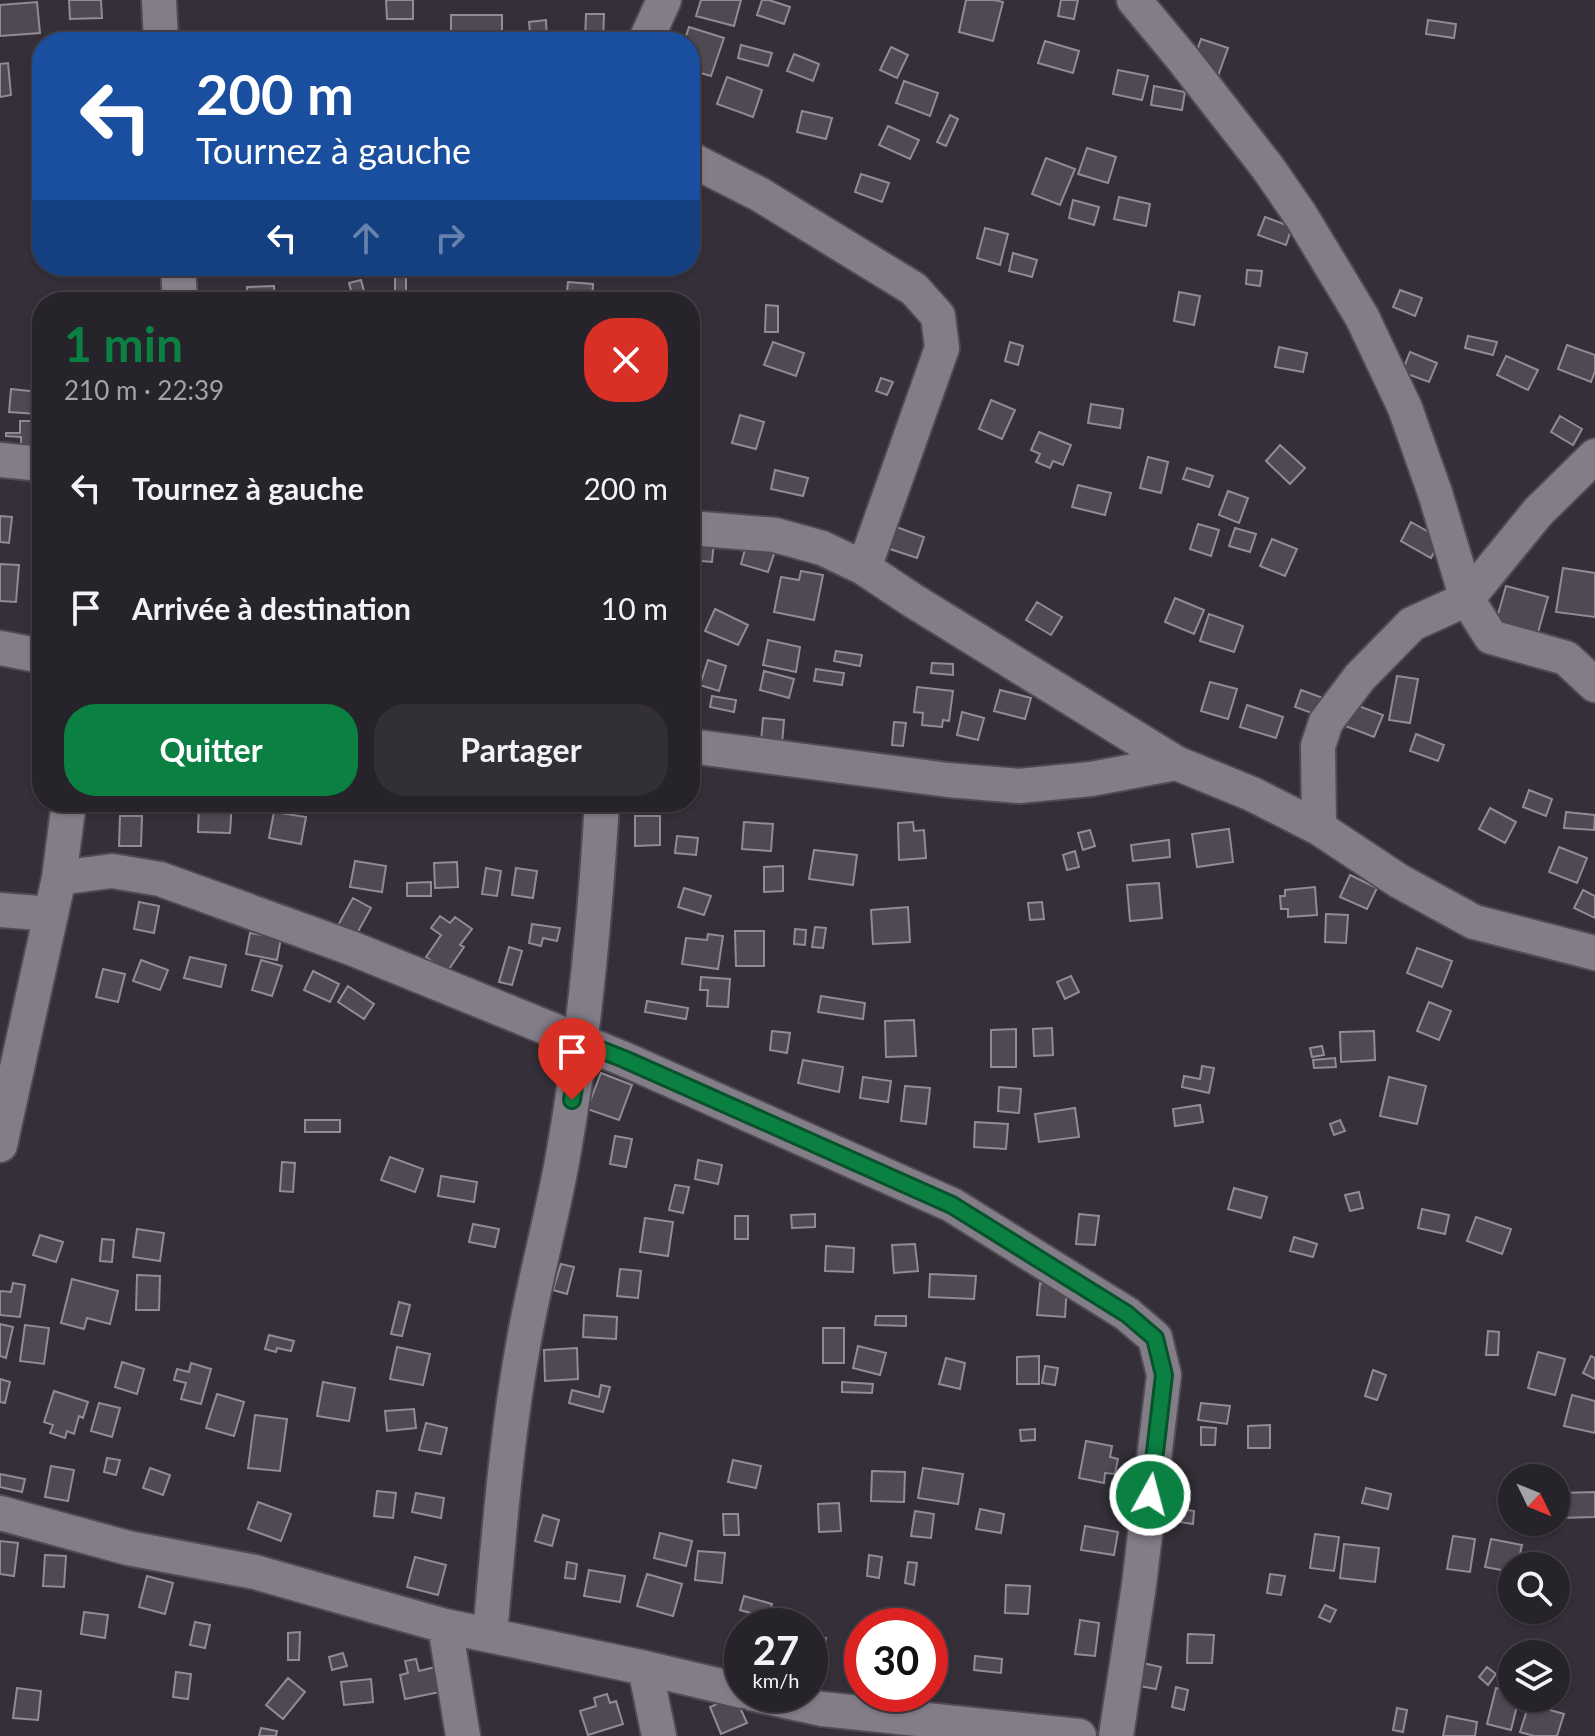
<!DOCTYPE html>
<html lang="fr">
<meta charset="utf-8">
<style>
body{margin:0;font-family:Lato,sans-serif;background:#332f36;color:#f1f3f6;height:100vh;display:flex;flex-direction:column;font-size:30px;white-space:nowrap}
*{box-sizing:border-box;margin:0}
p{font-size:26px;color:#a4a4a8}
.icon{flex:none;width:44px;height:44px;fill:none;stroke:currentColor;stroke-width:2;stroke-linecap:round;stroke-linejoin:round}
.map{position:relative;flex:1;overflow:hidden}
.side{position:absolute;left:32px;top:292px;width:668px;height:520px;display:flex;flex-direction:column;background:#27232a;border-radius:32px;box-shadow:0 2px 6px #0004,0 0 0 2px #434047}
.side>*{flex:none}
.top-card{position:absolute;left:32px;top:32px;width:668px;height:244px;border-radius:32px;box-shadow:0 2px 6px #0004,0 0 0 2px #434047;background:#1a4fa0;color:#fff;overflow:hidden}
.needle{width:52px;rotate:133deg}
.buttons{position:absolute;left:1498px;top:1464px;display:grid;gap:16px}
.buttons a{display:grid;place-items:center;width:72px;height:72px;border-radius:50%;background:#27232a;box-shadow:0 2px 6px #0004,0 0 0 2px #434047;font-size:40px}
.speed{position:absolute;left:724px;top:1608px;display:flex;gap:16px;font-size:40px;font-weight:700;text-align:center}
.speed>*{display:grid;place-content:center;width:104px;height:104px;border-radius:50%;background:#27232a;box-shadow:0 2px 6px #0004,0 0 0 2px #434047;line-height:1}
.speed small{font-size:20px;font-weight:400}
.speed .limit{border:12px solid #d22;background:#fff;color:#111}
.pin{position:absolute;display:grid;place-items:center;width:68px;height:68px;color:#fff;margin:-82px -34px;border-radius:50% 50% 50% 0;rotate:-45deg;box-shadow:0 0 8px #0007}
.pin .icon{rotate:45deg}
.me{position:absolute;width:88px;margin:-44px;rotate:7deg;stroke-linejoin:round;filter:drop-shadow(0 0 6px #0008)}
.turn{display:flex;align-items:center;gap:28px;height:168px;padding:0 32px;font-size:36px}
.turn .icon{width:104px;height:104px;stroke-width:2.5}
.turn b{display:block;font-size:56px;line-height:68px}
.lanes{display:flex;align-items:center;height:76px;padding:0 32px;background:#0003;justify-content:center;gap:40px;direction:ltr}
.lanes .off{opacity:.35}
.round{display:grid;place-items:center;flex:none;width:84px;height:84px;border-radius:32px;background:#332f36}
.summary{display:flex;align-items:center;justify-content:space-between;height:136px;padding:0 32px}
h1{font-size:48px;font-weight:700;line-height:60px;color:#0b8043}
.button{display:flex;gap:16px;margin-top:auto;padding:16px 32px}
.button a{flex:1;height:92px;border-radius:32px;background:#0b8043;color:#fff;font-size:32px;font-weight:700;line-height:92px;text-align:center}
.button a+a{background:#332f36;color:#f1f3f6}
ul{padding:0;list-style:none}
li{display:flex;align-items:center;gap:24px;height:120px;padding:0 32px}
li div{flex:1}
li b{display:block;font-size:30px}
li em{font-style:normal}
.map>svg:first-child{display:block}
</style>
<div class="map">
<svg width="1595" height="1736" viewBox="0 0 1595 1736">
<rect width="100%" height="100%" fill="#342f38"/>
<path fill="#4f4953" stroke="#928b96" stroke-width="2" d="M69,0H101L102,18L70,19Z
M386,0H413V19H387Z
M701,0H741L734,26L696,16Z
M762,0H769L790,7L784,24L757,15Z
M966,0H994L1003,2L993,41L959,32Z
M1061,0H1078L1074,19L1058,16Z
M37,2L40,33L0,36V5Z
M586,14H604L603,42H585Z
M451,15H502V42H451Z
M546,20L547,42H531L529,22Z
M1428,20L1456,24L1454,38L1426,34Z
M689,27L724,38L711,76L690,70V42H684Z
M370,34L403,36L402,42H370Z
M1201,39L1228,48L1218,76L1191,67Z
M1045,41L1079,51L1073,73L1038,63Z
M741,45L772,53L768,66L738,58Z
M891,47L908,55L897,78L880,70Z
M794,54L819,64L813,81L787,71Z
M8,63L11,95L0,97V64Z
M1118,70L1148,76L1142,100L1113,94Z
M727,77L762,90L753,117L717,104Z
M904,81L938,93L930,116L896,103Z
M1154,86L1185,92L1182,110L1151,105Z
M802,111L832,118L826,139L797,132Z
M950,115L958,119L946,146L937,142Z
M888,126L919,140L910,159L879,145Z
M1087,148L1116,157L1108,183L1078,174Z
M1046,158L1075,169L1060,205L1032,194Z
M861,174L889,183L882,202L855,192Z
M1119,197L1150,204L1146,226L1114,219Z
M1073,200L1099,207L1094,225L1069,218Z
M1265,217L1292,227L1286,245L1258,235Z
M985,228L1008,234L1000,265L977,258Z
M1013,253L1037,260L1032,277L1009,271Z
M89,266H109L111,274L90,277Z
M308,266H345V272L308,273Z
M1247,270L1262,271L1260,286L1246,284Z
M395,275H406V302H395Z
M361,280L367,302H354L349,283Z
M568,282L593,284L592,302H566Z
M274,286L275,302H248L247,287Z
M1400,290L1422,298L1415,316L1393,307Z
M1179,292L1200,296L1194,325L1174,321Z
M62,293L81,294L80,302H61Z
M766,305L778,306V332H765Z
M690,336H694L693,370H690Z
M1468,336L1497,342L1493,355L1465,348Z
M773,342L804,353L796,376L764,365Z
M1010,342L1023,346L1018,365L1005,361Z
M1567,345L1595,355V371L1591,382L1558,369Z
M1279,347L1307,353L1303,372L1275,367Z
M1410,352L1437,363L1429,382L1402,372Z
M1506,356L1538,370L1528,390L1497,375Z
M881,378L893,382L887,395L876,391Z
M11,389L39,392L37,414L9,412Z
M991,400L1015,410L1002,439L979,429Z
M1091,404L1123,409L1120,428L1088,423Z
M740,415L764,422L756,449L732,443Z
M1560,416L1582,429L1573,445L1551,432Z
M20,421H32V447H21V437L6,436V433H20Z
M1039,432L1071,445L1063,465L1053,461L1050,468L1036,462L1040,454L1031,450Z
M1280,445L1305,468L1290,484L1266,461Z
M1148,457L1168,462L1161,493L1140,488Z
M1187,468L1213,476L1209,487L1183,479Z
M775,470L808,478L803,496L771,489Z
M1078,485L1111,493L1105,515L1072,507Z
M1228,491L1248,498L1239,523L1219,515Z
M0,516L12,517L9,543L0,542Z
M1411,522L1441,539L1431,558L1401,541Z
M1198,524L1219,530L1211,556L1190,549Z
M891,525L924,537L917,558L884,547Z
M1235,528L1256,534L1250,552L1229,546Z
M690,539L714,542L712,562L690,560Z
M1272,539L1297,549L1285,576L1260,566Z
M747,542L775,551L768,572L741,564Z
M0,564L19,565L16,602L0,601Z
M1563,568L1595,573V617L1556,612Z
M801,571L823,575L814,620L774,612L781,577L799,580Z
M1506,586L1548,597L1537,636L1495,625Z
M1175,598L1204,610L1194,634L1165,622Z
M1037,602L1062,617L1051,635L1026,620Z
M715,609L748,625L738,645L705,631Z
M1209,614L1243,626L1234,652L1200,641Z
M768,640L800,647L796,672L763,665Z
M836,651L862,655L860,666L834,661Z
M708,660L726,666L719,691L700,685Z
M932,663L953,664V675L931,673Z
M816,669L844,673L842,685L814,681Z
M764,671L794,679L789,698L760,690Z
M1397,676L1418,679L1410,723L1389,720Z
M1210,682L1237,689L1228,719L1201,711Z
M917,687L953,691L949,721L943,720L942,727L922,725L923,713L914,712Z
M1000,690L1031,698L1025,719L994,711Z
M1301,690L1326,699L1320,716L1295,707Z
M712,696L736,700L734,712L710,707Z
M1348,702L1383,715L1374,737L1340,724Z
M1247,705L1283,717L1276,738L1240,727Z
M962,712L984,718L978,740L957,735Z
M763,718L784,720L782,744L761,742Z
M894,722L906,723L903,746L892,745Z
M1416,734L1444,745L1438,761L1410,751Z
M1529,790L1552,799L1546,816L1523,807Z
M199,802H232L230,833L198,832Z
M334,802H366L364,812L333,807Z
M1490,808L1516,822L1505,843L1479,829Z
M274,812L306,817L301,844L269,838Z
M1566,812L1595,815L1594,830L1564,828Z
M120,816H142L141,846H119Z
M635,816H660V845L635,846Z
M744,822L773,824L771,851L742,849Z
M913,822L914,831L924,830L926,858L899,860L898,823Z
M1229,829L1233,862L1197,867L1192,834Z
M1090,830L1095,846L1083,850L1078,833Z
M677,836L698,838L696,855L675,853Z
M1169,840L1170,857L1133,861L1131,845Z
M1559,847L1587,858L1577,883L1549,872Z
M814,850L857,855L853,885L809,879Z
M1075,851L1079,867L1067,870L1063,855Z
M355,861L386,866L382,892L350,887Z
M457,862L458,887L435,888L434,863Z
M783,866V891L764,892V867Z
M486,868L501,871L497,896L482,894Z
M516,868L537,871L533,898L512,895Z
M1350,875L1377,888L1367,909L1340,897Z
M431,882V896H407V883Z
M1159,883L1162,918L1130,921L1127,885Z
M1315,887L1317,915L1288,917V909H1281L1280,896H1285V890Z
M684,888L711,896L704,915L678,907Z
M1583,890L1595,896V918L1574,908Z
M353,898L371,908L355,937L337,927Z
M139,902L159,906L154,933L134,929Z
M1042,902L1044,919L1030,920L1028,903Z
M908,907L910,942L873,944L871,910Z
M1326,914L1348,915L1346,943L1325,942Z
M440,916L450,923L455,917L472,929L460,945L464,947L447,972L426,957L441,935L431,928Z
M532,924L560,928L557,941L543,938L541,946L529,943Z
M815,927L826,928L823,948L812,947Z
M795,929L806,930L805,945L794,944Z
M735,931H764V966H736Z
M250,933L281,938L277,960L246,954Z
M708,934L723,936L718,969L682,964L686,938L707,940Z
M509,947L522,951L512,985L499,982Z
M1417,948L1452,961L1442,987L1407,973Z
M190,957L226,965L221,987L184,978Z
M141,960L168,970L160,990L133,981Z
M261,960L282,966L272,996L252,990Z
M103,969L125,974L118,1002L96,997Z
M313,971L339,984L330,1002L304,990Z
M1071,976L1079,992L1065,999L1057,982Z
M701,977L730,979L728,1007L707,1006L708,990H700Z
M348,986L374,1004L364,1019L338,1002Z
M821,996L865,1003L863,1019L818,1012Z
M647,1001L688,1008L686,1019L645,1012Z
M1429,1002L1451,1011L1439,1040L1417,1031Z
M914,1020L916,1056L886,1057L885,1021Z
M1052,1028L1053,1055L1034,1056L1033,1029Z
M1016,1029V1067H991V1030Z
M772,1031L790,1033L787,1053L770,1050Z
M1374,1031L1375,1060L1341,1062L1340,1032Z
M1322,1046L1324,1055L1312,1057L1310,1048Z
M1335,1058L1336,1067L1314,1068L1313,1060Z
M803,1060L843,1067L839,1092L798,1083Z
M1202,1066L1214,1068L1209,1093L1182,1087L1184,1076L1200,1079Z
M601,1073L632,1085L619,1120L587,1109Z
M863,1077L891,1081L888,1102L860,1098Z
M1389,1077L1426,1086L1417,1124L1380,1116Z
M905,1086L930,1088L926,1124L901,1121Z
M999,1087L1021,1089L1019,1113L998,1111Z
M1200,1105L1203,1122L1175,1126L1173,1109Z
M1075,1108L1079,1137L1039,1142L1035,1114Z
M305,1120H340V1132H305Z
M1340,1120L1345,1131L1334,1135L1330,1124Z
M975,1122L1008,1124L1006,1149L974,1147Z
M615,1136L632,1139L626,1167L610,1164Z
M390,1157L423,1169L415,1192L381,1180Z
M698,1160L722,1165L718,1184L695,1179Z
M282,1162L295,1163L293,1192L280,1191Z
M441,1176L477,1182L474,1202L438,1196Z
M675,1185L689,1187L683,1213L669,1210Z
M1234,1188L1267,1197L1261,1218L1228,1209Z
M1359,1192L1363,1208L1350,1211L1345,1195Z
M1422,1209L1449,1215L1445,1234L1418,1228Z
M815,1214V1227L792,1228L791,1215Z
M1079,1214L1099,1216L1095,1245L1076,1244Z
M735,1216H748V1239H735Z
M1476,1217L1511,1229L1502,1254L1467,1241Z
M645,1218L673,1222L668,1256L640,1252Z
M473,1224L499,1229L495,1247L469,1242Z
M137,1229L164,1233L160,1261L133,1257Z
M40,1235L63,1242L56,1262L33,1255Z
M1294,1237L1317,1244L1313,1257L1290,1251Z
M102,1239L114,1240L112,1262L100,1261Z
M915,1244L918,1271L894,1273L892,1245Z
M826,1246L854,1248L853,1272L825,1271Z
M561,1264L574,1267L567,1294L553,1290Z
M620,1269L641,1271L638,1298L617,1296Z
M930,1274L976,1276L974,1299L929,1297Z
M137,1275L160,1276L159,1310H136Z
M72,1279L118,1291L110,1324L87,1318L84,1329L61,1323Z
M13,1283L25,1285L20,1317L0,1315V1291L11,1292Z
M1040,1283L1067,1286L1065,1317L1037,1315Z
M399,1302L410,1305L402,1336L391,1334Z
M584,1315L617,1317L616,1339L583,1337Z
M876,1316H906V1326L875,1325Z
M0,1324L13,1327L6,1358L0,1356Z
M25,1325L49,1328L44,1364L20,1361Z
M823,1328H844V1363H823Z
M1488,1331L1499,1332L1498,1355H1486Z
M269,1335L294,1341L291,1351L277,1348L276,1352L265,1349Z
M858,1346L886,1353L880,1375L853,1368Z
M397,1347L430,1354L423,1385L390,1379Z
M577,1348L578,1379L545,1381L544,1350Z
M1538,1352L1565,1359L1555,1395L1528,1388Z
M1039,1356V1384H1017V1357Z
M1591,1356L1595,1358V1379L1583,1373Z
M946,1358L965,1363L960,1389L939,1384Z
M122,1362L144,1369L137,1394L115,1387Z
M191,1363L211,1369L201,1404L181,1399L186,1383L174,1380L177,1369L189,1372Z
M1045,1366L1058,1368L1055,1385L1042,1383Z
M1373,1370L1386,1375L1377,1400L1365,1396Z
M0,1379L10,1382L5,1403L0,1402Z
M323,1382L355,1388L349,1421L317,1416Z
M842,1382L873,1384L872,1393L842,1392Z
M601,1385L610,1387L603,1412L569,1403L572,1390L599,1397Z
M54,1391L88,1402L83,1418L79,1416L74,1434L67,1431L65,1438L50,1433L53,1425L44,1422Z
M217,1394L244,1402L234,1436L206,1428Z
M1572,1395L1595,1401V1433L1564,1426Z
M99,1403L120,1408L112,1437L91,1431Z
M1201,1403L1230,1406L1227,1424L1198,1420Z
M414,1409L416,1428L387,1431L385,1411Z
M255,1415L287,1419L280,1471L248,1468Z
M426,1423L447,1428L441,1454L419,1450Z
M1270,1425V1448H1248V1426Z
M1201,1427L1216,1428L1215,1445H1201Z
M1035,1429V1440L1021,1441L1020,1430Z
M1086,1441L1112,1446L1110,1457L1118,1459L1115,1474L1105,1473L1104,1483L1079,1478Z
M107,1458L120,1460L116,1475L104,1472Z
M733,1460L761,1466L756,1488L728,1482Z
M51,1466L74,1470L68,1501L45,1497Z
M150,1468L170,1475L163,1495L143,1488Z
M923,1468L963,1474L958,1504L918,1498Z
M872,1471L905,1472L904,1502L871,1501Z
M0,1474L25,1479L22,1492L0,1487Z
M1366,1488L1391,1494L1388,1509L1362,1503Z
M377,1491L396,1493L393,1518L374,1516Z
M1595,1492V1517L1558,1518V1493Z
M416,1493L444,1498L441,1518L412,1512Z
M258,1502L291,1514L281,1541L248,1529Z
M839,1503L841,1531L819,1532L818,1504Z
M980,1509L1004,1514L1001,1533L976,1529Z
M1182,1509L1194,1511L1193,1524L1180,1522Z
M915,1511L934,1514L931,1538L911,1536Z
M723,1514H738L739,1535H724Z
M543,1515L559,1520L552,1546L535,1541Z
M1085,1526L1118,1532L1114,1555L1081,1550Z
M660,1533L692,1541L686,1566L654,1558Z
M1315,1534L1339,1537L1334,1571L1310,1568Z
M1453,1536L1475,1539L1470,1572L1447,1569Z
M1491,1539L1522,1545L1517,1566H1512V1572L1485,1567Z
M0,1541L18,1543L14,1576L0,1574Z
M1344,1544L1379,1548L1375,1582L1340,1578Z
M698,1551L725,1553L722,1583L695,1580Z
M45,1555L66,1556L64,1587L43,1586Z
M869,1555L882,1557L879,1578L867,1576Z
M415,1557L446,1565L438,1595L407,1587Z
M567,1562L577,1564L575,1579L565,1578Z
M908,1562L917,1563L914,1585L905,1583Z
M589,1570L625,1576L620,1602L584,1596Z
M647,1574L682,1584L673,1616L637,1606Z
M1270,1574L1285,1576L1281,1595L1267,1593Z
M147,1576L173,1583L165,1614L139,1607Z
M1006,1585L1030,1586L1028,1614L1005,1613Z
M744,1596L772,1604L768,1618L740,1610Z
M1325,1605L1336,1610L1330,1622L1319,1617Z
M84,1612L108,1615L105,1638L81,1634Z
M1080,1620L1099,1623L1095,1656L1075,1654Z
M195,1622L210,1625L205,1648L190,1645Z
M300,1632L299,1660H288V1633Z
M1188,1634L1214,1635L1212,1663H1187Z
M810,1635L826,1638L821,1668L810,1666Z
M343,1653L347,1666L332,1670L329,1657Z
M975,1656L1002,1659L1001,1673L974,1670Z
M416,1659L419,1671L435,1667L440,1692L405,1699L400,1675L408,1673L405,1661Z
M1138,1662L1161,1667L1156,1689L1134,1685Z
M1487,1667L1496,1674L1488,1685L1479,1677Z
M176,1672L191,1674L188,1699L173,1697Z
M288,1678L305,1692L283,1719L266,1705Z
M371,1679L373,1702L344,1705L341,1682Z
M1176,1687L1188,1690L1184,1710L1172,1707Z
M17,1688L41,1691L38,1720L13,1718Z
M1496,1688L1512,1692V1698H1519L1511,1730L1487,1724Z
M607,1694L610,1703L616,1701L623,1724L588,1735L580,1711L596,1706L594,1698Z
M735,1696L747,1723L721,1734L710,1707Z
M1529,1704L1564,1714L1557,1736H1534L1520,1732Z
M1397,1708L1407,1710L1403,1732L1393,1730Z
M1447,1716L1477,1722L1475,1736H1443Z
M261,1728L277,1731L276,1736H259Z"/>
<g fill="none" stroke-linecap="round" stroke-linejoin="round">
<defs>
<path id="minor" d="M159,0L161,42
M1134,0L1183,59L1268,168L1301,216L1362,317L1405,408L1435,493L1467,599L1491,637L1566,658L1595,685
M645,42L664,0
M690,159L759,194L914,289L938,316L942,348L864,568
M178,266L180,302
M0,460L42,464
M690,528L775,535L822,548L864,568L912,600L1176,763
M0,648L42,656
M690,746L948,780L1019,786L1091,779L1176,763L1252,794L1319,828L1399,881L1474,922L1595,953
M1319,828L1318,746L1326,722L1360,677L1412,624L1467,599L1538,512L1595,456
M59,878L112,871L160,879L351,948L624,1059L952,1205L1127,1314L1155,1338L1164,1375L1139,1585L1116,1736
M0,910L51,914
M0,1145L59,878L69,802
M0,1513L128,1548L255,1572L445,1626L645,1668L659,1736
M445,1626L463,1736
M490,1634C499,1536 506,1437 524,1340C535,1278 552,1218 563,1156C584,1039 595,920 602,802
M645,1668L742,1691
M754,1694L822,1709L1079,1736"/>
</defs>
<use href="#minor" stroke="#504b53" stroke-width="38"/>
<use href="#minor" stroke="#837d88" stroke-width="34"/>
</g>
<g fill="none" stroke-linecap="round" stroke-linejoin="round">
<defs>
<path id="route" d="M572,1100L581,1042L624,1059L952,1205L1127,1314L1155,1338L1164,1375L1150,1495"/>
</defs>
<use href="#route" stroke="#07532c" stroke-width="20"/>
<use href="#route" stroke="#0b8043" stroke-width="14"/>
</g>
</svg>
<div class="buttons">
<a><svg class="needle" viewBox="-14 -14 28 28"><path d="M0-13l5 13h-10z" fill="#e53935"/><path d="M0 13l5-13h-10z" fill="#a4a4a8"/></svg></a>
<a><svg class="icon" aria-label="search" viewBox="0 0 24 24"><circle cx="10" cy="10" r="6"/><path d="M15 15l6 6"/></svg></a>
<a><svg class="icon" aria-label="layers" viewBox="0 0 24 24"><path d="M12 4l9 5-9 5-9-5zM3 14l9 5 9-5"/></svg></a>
</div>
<div class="speed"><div>27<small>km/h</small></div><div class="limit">30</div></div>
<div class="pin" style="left:572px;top:1100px;background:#d93025"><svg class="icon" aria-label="arrive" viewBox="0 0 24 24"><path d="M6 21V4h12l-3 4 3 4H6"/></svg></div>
<svg class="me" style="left:1150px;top:1495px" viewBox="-20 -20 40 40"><circle r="17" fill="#0b8043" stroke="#fff" stroke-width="3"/><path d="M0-11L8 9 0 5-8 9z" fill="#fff"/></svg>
<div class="top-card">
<div class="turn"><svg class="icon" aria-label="left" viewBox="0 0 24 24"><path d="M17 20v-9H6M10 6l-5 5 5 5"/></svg><div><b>200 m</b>Tournez à gauche</div></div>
<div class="lanes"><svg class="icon" aria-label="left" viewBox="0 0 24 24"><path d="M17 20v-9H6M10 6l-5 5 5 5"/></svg><svg class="icon off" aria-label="ahead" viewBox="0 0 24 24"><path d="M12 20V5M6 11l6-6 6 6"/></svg><svg class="icon off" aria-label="right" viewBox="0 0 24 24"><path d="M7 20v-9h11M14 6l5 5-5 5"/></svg></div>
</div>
<section class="side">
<div class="summary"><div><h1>1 min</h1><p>210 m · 22:39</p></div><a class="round" style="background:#d93025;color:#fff"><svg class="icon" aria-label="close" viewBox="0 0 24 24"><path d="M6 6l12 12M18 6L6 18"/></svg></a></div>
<ul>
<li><svg class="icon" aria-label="left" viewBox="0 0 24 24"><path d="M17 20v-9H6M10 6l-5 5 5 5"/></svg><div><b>Tournez à gauche</b></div><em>200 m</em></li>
<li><svg class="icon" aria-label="arrive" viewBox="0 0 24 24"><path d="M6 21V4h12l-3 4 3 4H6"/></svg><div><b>Arrivée à destination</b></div><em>10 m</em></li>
</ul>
<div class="button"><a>Quitter</a><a>Partager</a></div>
</section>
</div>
